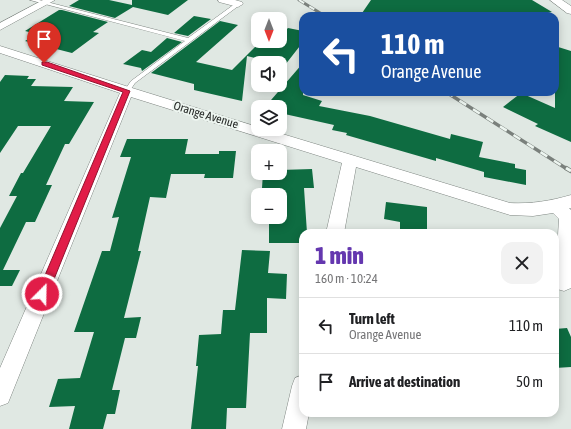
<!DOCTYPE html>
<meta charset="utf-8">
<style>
body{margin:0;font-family:"Asap Condensed",sans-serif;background:#f2f2f2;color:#202124;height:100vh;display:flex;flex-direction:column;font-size:15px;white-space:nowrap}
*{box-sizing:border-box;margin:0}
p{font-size:13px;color:#757577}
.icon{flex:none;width:22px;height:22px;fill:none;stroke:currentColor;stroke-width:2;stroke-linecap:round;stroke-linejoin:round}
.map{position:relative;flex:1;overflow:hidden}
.details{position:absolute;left:299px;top:229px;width:260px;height:188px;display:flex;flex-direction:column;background:#fff;border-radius:12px;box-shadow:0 2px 10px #0003}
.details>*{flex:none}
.guide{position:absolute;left:299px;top:12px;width:260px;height:84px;border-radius:12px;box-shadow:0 2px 10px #0003;background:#1a4fa0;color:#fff;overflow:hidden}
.needle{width:26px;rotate:180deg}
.controls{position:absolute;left:251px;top:12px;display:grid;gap:8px}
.controls a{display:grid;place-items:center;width:36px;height:36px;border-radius:8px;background:#fff;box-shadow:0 2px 10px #0003;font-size:20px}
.pin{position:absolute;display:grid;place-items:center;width:34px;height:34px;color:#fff;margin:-41px -17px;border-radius:50% 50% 50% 0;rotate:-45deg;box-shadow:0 0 4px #0007}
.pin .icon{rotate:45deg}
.me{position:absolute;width:44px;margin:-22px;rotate:23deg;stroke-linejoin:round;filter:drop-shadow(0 0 3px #0008)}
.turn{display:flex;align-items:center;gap:14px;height:84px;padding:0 16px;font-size:18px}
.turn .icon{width:52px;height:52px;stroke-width:2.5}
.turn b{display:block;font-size:28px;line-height:34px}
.round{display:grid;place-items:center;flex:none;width:42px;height:42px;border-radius:12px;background:#f2f2f2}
.overview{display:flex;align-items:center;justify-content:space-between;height:68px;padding:0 16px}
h1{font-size:24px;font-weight:800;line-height:30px;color:#6437af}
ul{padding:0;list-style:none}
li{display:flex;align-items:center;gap:12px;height:56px;padding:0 16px;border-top:1px solid #e0e0e0}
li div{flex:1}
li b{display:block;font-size:15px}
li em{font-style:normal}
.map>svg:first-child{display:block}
</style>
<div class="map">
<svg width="571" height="429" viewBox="0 0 571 429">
<rect width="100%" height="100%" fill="#e0e8e3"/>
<path fill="#0e6c41" d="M79,0H109L132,5V0H188L168,15L133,7L115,18L69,6Z
M371,0H532L552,12L530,16H360Z
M59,10H62L108,22L93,32L99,33L72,53L25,41L37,34L25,31Z
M194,16L211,19L188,36L174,33Z
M220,21L238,25L196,62L232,70L261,41H280V35H281L288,28L303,31V42L285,65L247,56L242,101L194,90V84L151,73Z
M167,38L182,42L142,71L141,68L123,64L142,50L151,52Z
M555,46L571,51V142L535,126L538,124L503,107L521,93L555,108Z
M303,63V95L322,101L319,106L370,116L450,139L451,134L483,142L479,157L515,164V168L526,170V185L484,177V172L436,158V161L346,135L347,133L332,130L334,125L280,113V107H265Z
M5,75L29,76L27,79H36L31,86L73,87L64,101L94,102L69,144H65L46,185H52L35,222H26L3,270H20L12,286H0V228L17,196H9L21,173H23L51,126H18L0,153V82Z
M127,139H188L185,154H219V151H236L233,178H204L205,174H171L166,198L150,197L138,251H141L124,318L141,317L136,338H125L112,390H120L115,414H107L103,429H69L75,406L49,407L58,379L80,378L94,332H74L102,251H110L119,217L112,218L131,157H120Z
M312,169L314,188H304L307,233H303V243H269V217H280V188H262L263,173H280V170Z
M386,202L427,207V233L400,231V222L384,219Z
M242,250L270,251L268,273L287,274L286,299L267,298V333H250L246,408H227L226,429H191L198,366H196L199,335L221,334L223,310H235Z
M567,328L571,337V367L555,368V329Z"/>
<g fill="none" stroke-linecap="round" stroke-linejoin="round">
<defs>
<path id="lane" d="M30,0H39L188,38L236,3L241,4L135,83L129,92L127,93L124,91L131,81L185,41Z"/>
<path id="street" d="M43,0H55L0,30V23Z
M218,0H235L242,2L243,4L238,7L219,2Z
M550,0H562L571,6V14L567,13Z
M0,46L132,88L258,127V129H266L510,203C532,204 550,201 571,195V208H569L571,210V288L564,291L557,289L555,284L559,219L553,213L533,216L510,215L356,167L344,233H326L342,163L131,97L8,403L0,406V368L120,93L0,53Z
M303,375V413H309L306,429H282L292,386L295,378Z"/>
</defs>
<use href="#lane" stroke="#7f8682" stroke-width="1"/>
<use href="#street" stroke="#7f8682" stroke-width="1"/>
<use href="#lane" fill="#fff" fill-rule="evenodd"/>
<use href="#street" fill="#fff" fill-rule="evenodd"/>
<defs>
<path id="rail-far2" d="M299,0L325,16"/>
<path id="rail-far1" d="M446,92L567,169"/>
<path id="rail" d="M566,168L571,171"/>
</defs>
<use href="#rail-far2" stroke="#7a807c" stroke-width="3"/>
<use href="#rail-far1" stroke="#7a807c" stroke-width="3.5"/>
<use href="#rail" stroke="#7a807c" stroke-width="4.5"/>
<use href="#rail-far2" stroke="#edf5f0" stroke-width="2" stroke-dasharray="6" stroke-linecap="butt"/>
<use href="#rail-far1" stroke="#edf5f0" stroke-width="2.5" stroke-dasharray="8" stroke-linecap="butt"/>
<use href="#rail" stroke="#edf5f0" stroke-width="3" stroke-dasharray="9" stroke-linecap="butt"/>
</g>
<path fill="#e11d48" stroke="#92132f" d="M42,62H47L130,91L48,294L46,297L42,298L39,297L37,294L123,92L42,65Z"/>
<g text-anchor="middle" stroke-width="4" stroke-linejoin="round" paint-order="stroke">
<g font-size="12" fill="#272a28" stroke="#edf5f0">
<text transform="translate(206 115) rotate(17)" y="4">Orange Avenue</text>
</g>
</g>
</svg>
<div class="controls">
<a><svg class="needle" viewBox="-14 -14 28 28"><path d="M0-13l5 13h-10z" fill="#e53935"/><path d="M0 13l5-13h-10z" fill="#757577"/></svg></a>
<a><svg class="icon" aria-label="sound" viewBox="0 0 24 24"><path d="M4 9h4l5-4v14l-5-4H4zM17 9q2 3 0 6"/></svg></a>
<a><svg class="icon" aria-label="layers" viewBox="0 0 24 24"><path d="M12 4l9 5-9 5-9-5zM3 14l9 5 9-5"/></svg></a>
<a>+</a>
<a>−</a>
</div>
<div class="pin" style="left:44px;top:63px;background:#d93025"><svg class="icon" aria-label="arrive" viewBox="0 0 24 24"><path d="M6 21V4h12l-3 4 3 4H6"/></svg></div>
<svg class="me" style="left:42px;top:294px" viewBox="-20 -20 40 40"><circle r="17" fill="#e11d48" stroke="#fff" stroke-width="3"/><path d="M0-11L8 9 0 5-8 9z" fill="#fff"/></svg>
<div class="guide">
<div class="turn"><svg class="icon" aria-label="left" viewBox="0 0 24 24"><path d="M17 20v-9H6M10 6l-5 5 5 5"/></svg><div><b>110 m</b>Orange Avenue</div></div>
</div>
<section class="details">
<div class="overview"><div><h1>1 min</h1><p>160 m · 10:24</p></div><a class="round"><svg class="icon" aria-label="close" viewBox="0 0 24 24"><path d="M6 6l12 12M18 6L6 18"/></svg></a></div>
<ul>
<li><svg class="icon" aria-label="left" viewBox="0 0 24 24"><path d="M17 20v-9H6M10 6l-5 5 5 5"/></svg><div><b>Turn left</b><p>Orange Avenue</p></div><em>110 m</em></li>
<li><svg class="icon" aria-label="arrive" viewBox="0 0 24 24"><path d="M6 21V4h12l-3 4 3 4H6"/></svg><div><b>Arrive at destination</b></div><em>50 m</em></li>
</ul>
</section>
</div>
